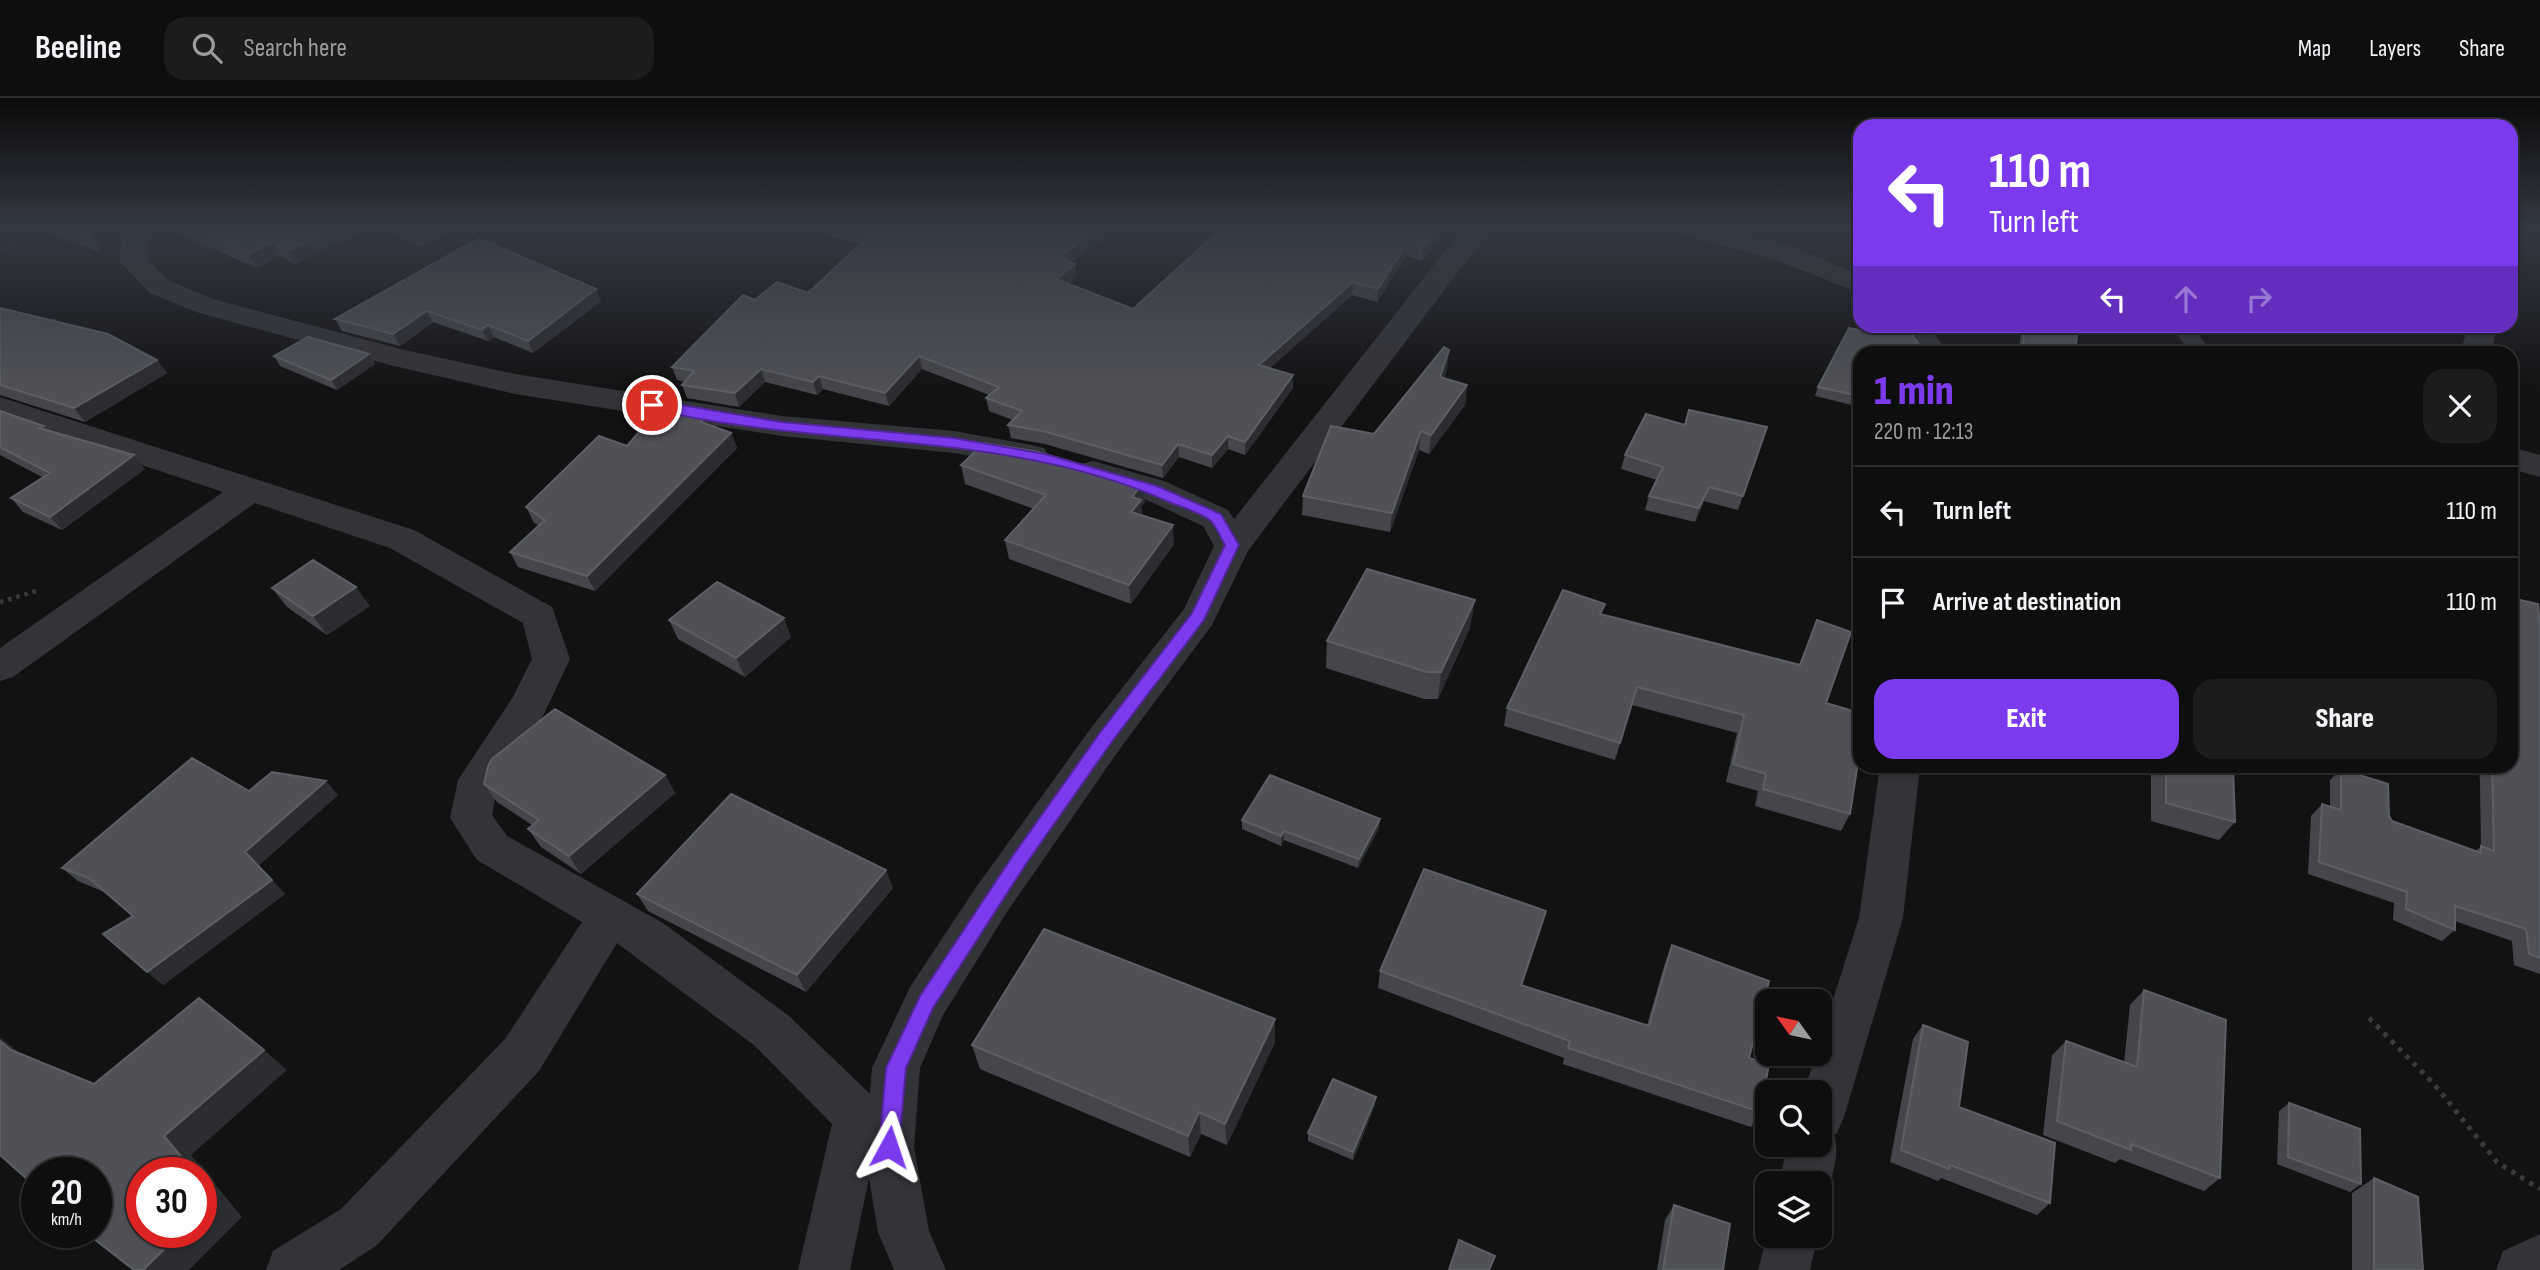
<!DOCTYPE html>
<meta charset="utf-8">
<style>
body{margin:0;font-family:"Sofia Sans Condensed",sans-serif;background:#1c1c1c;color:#f1f3f6;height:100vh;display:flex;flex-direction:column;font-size:26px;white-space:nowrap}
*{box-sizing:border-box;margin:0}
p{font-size:23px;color:#9b9c9e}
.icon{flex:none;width:38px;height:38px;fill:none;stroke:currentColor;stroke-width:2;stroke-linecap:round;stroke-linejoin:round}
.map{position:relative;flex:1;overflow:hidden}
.drawer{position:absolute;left:1853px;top:248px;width:665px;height:427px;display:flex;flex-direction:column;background:#0e0e0e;border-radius:21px;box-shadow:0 2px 5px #0004,0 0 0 2px #2e2e2e}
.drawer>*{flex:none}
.banner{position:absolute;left:1853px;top:21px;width:665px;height:214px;border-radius:21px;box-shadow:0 2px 5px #0004,0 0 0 2px #2e2e2e;background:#7c3aed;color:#fff;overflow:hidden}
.needle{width:46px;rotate:303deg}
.tools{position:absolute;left:1755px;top:891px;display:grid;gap:14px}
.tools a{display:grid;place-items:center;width:77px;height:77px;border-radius:14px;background:#0e0e0e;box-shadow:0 2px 5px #0004,0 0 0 2px #2e2e2e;font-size:35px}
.speed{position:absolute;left:21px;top:1059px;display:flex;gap:14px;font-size:35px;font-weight:700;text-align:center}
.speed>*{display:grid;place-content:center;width:91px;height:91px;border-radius:50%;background:#0e0e0e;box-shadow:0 2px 5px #0004,0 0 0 2px #2e2e2e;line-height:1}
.speed small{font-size:18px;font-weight:400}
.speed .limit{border:10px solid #d22;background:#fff;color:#111}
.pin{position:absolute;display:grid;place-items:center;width:60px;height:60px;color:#fff;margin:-30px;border:4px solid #fff;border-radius:50%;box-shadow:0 2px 7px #0007}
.me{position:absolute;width:77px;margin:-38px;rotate:5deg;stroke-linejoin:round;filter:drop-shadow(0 0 5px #0008)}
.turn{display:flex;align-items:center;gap:24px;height:147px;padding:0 21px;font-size:32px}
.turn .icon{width:91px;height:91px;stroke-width:2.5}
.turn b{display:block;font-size:49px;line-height:60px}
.lanes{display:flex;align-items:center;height:66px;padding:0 21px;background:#0003;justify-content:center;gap:35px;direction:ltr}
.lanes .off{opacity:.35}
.round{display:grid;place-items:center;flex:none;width:74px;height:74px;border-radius:21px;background:#1c1c1c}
.summary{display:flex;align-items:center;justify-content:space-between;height:119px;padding:0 21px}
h1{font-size:42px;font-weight:800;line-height:52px;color:#7c3aed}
.button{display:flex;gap:14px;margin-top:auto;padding:14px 21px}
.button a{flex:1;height:80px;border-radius:21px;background:#7c3aed;color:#fff;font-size:28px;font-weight:800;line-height:80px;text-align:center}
.button a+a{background:#1c1c1c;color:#f1f3f6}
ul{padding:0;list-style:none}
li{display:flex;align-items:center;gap:21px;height:91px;padding:0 21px;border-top:2px solid #2e2e2e}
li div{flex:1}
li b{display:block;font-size:26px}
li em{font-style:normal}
header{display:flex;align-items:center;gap:42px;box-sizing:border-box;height:98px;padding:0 35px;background:#0e0e0e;border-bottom:2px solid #2e2e2e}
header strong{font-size:33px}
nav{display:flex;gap:38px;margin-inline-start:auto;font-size:24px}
.search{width:490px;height:63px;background:#1c1c1c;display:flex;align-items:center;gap:18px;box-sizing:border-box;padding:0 24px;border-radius:21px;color:#9b9c9e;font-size:26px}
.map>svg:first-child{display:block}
</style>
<header>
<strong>Beeline</strong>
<div class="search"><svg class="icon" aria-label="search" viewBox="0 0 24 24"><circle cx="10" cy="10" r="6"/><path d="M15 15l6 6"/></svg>Search here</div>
<nav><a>Map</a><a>Layers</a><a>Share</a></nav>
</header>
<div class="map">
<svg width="2540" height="1172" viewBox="0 0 2540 1172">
<rect width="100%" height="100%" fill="#121213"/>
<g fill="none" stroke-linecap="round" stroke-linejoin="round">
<path stroke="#393b3f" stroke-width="3.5" stroke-dasharray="2.5 4.5" stroke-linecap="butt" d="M0,152L43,130
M46,223L60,222"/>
<path stroke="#393b3f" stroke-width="4.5" stroke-dasharray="3.5 5" stroke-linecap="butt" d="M0,504L36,493"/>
<path stroke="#393b3f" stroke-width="5" stroke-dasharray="4.5 6" stroke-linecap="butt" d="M2369,920L2434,986L2497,1064L2540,1091"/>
<path fill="#333438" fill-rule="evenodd" d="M2170,228H2191L2214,256H2192Z"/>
<path fill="#333438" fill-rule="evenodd" d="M122,130H150L148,162L170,183L216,202L405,252L515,276L782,318L954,333L1032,347L1044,350L1049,358L1044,366L1032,369L954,355L782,338L515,296L390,267L196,214L150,195L120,164Z
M1463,130H1491L1248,453L1212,527L1119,652L1007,814L943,917L920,970L914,1049L929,1133L946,1172H894L878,1134L869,1080L850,1172H798L832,1026L755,948L617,845L539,973L377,1147L339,1172H266L273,1153L341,1111L505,941L582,824L477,762L450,720L458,682L513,599L532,561L523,525L390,450L255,405L13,579L0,583V550L223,394L0,320V299L414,432L552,509L570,561L543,618L498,685L492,717L507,738L663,825L789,918L870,996L872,970L910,889L977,788L1091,630L1184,511L1214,448L1203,428L1140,399L1081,382L1076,374L1081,366L1093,363L1164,383L1228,412L1234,421Z
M1676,130H1722L1790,148L1860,176V195L1770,160L1680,136Z
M1899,228H1929L1949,256H1918Z
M2467,228H2497L2491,256H2461Z
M2511,349L2540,357V379L2511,371Z
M1880,668H1920L1903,820L1844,1019L1837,1035L1834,1037C1841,1054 1831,1089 1820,1103V1085H1779L1788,1046H1820V994H1804L1816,956H1820V942L1859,820Z
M1768,1135V1138H1818L1810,1172H1758Z
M2540,1136V1172H2496L2503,1153Z"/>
</g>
<path fill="#45464b" d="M33,130H99L100,154Z
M154,130H370L295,166L280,158L257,170L179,136Z
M382,130H460L421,149Z
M823,130H1101L1102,141L1071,165L1075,166L1076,179L1068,186L1133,211L1451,131L1422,163L1406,158L1377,204L1352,197L1270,270L1293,277V290L1245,357L1228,351L1212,370L1179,359L1163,380L1045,346L1011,340L1008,327L1013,322L989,313L986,300L989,297L922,271L889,308L823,291L817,297L765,284L739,309L687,300L682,287L685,284L677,282L672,269L755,202L808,195L861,146L825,137Z
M596,191L601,203L533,255L494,239L488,243L433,224L400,248L342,233L335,221Z
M0,210L157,262L167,275L85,324L0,297Z
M2022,228H2078L2075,256H2018Z
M1882,236L1860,256V309L1815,298L1818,289Z
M369,256L375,266L337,292L280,268L274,258Z
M1447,271L1444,280L1467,287L1465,307L1429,356L1419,352L1390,434L1302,417L1303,398L1374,336Z
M0,313L49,333L145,371L62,432L23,414L11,400L44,380L0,357Z
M711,315L716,329L731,335L737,350L595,493L518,469L510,454L538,427L534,425L526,409L627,348Z
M1685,327L1767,329L1738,412L1704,403L1695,424L1645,412L1649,398L1657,382L1621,371L1625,357Z
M961,367L1145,404L1141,408L1142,417L1174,446L1131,506L1009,461L1005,442L1034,411L965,386Z
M272,490L370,508L327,537L287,509Z
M1602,516L1799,567L1817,522L1826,605L1850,716L1841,733L1755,708L1758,693L1726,684L1737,635L1632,607L1615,662L1504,628L1507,610Z
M669,522L791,539L745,579L678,541Z
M2540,528V876L2514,867L2512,843L2455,823V832L2442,843L2393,822L2394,805L2308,776L2311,718L2322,706L2330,709V682L2341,671L2389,718L2392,723L2475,753L2481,749L2480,685L2479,668H2511Z
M1470,530L1438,601H1424L1326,570L1327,543Z
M2151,668H2233L2235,724L2219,742L2151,723Z
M665,677L675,695L581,776L541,749L528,731L532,727L497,704L484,686Z
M249,693L338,697L258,768L285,796L163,887L133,818L104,794L78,783L62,770Z
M1242,722L1379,730L1358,770L1284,742L1281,748L1242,731Z
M893,790L806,894L648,813L637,796Z
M1541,831L1522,888L1647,927L1665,865L1672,847L1749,960L1760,1014L1751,1029L1563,966L1564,960L1378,890L1380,873Z
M2144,892L2220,1080L2204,1093L2120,1061L2115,1065L2043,1037L2052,957L2066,943L2124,965L2130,907Z
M1923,927L1959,1009L2050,1105L2037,1117L1941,1080L1938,1083L1890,1064L1913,941Z
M1275,944L1227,1047L1201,1036L1190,1059L980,971L972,947Z
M2289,1005L2361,1086L2350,1094L2277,1066L2279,1013Z
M1375,1007L1353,1062L1308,1043V1035Z
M2374,1080L2423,1172H2352V1095Z
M1674,1107L1723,1172H1657L1665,1122Z"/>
<path fill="#2c2d30" d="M90,130H99L100,154L90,140Z
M334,130H370L295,166L287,153Z
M425,130H460L421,149L414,135Z
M1098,130H1101L1102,141L1067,168L1075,166L1076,179L1057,194L1056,181L1061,158Z
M1442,130H1451L1422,163L1423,150Z
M272,144L280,158L257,170L248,156Z
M1407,145L1406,158L1377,204L1378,191Z
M1353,184L1352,197L1259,280V267Z
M596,191L601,203L533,255L528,243Z
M427,213L433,224L400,248L393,236Z
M488,227L494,239L488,243L482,232Z
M1449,252L1447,271L1438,298L1440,279Z
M369,256L375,266L337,292L331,282Z
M919,258L922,271L889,308L885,295Z
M157,262L167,275L85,324L74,310Z
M761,271L765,284L739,309L735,295Z
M1293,277V290L1245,357V344Z
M819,278L823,291L817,297L813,284Z
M1467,287L1465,307L1429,356L1431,337Z
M711,315L716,330L701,324Z
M1421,333L1419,352L1390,434L1392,415Z
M731,335L737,350L595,493L587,478Z
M1228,338V351L1212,370V357Z
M1178,346L1179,359L1163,380L1162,367Z
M134,357L145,371L62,432L50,419Z
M1143,385L1145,404L1141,408L1143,420L1131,414L1132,399Z
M1709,389L1704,403L1695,424L1699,410Z
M1173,427L1174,446L1131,506L1129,487Z
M356,489L370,508L327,537L313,518Z
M1475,502L1470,530L1438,601L1441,574Z
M784,520L791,539L745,579L736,560Z
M665,677L675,695L581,776L569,758Z
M326,683L338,697L258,768L245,754Z
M1380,721L1379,730L1358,770L1359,761Z
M1284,733V742L1281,748V738Z
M886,772L893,790L806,894L797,877Z
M272,782L285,796L163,887L147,874Z
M1546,813L1541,831L1517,904L1521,887Z
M1275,921V944L1227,1047L1225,1026Z
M0,939L40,972L11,952L0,943Z
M264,952L287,972L191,1057L242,1119L189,1172H143L182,1134H201V1074H194L164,1038Z
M1376,999L1375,1007L1353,1062V1054Z
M1199,1014L1201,1036L1190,1059L1188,1038Z"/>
<path fill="#4f5156" stroke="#5c5f65" stroke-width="2" d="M62,130H90V140Z
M189,130H334L287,153L272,144L248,156Z
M403,130H425L414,135Z
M846,130H1098L1061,158L1066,160L1063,162L1075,166L1056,181L1133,211L1222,130H1442L1423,150L1407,145L1378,191L1353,184L1259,267L1293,277L1245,344L1228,338L1212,357L1178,346L1162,367L1043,333L1008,327L1022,313L986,300L999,289L919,258L885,295L819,278L813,284L761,271L735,295L682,287L694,273L672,269L743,197L755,202L777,184L808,195L871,136Z
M479,140L596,191L528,243L488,227L482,232L427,213L393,236L335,221Z
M0,210L108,236L157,262L74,310L0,287Z
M1885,228H1906L1920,248L1927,249L1926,256H1860V298L1818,289L1849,230L1882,236Z
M2025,228H2078L2075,256H2022Z
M308,239L369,256L331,282L274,258Z
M1444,249L1449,252L1440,279L1467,287L1431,337L1421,333L1392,415L1303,398L1331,328L1374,336Z
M662,307L711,315L701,324L731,335L587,478L510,454L545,422L526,409L599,338L627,348Z
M1689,312L1767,329L1743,398L1709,389L1699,410L1649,398L1663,369L1625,357L1646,316L1685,327Z
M0,313L44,328L39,330L134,357L50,419L11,400L50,375L0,349Z
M984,345L1038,354L1143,385L1132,399L1141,402L1131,414L1173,427L1129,487L1005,442L1046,397L961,367Z
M313,462L356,489L313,518L272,490Z
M1367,471L1475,502L1441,574H1427L1327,543Z
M717,484L784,520L736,560L669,522Z
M1563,492L1605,506L1600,516L1800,567L1817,522L1851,534L1826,605L1860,615V651L1850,716L1763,691L1766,676L1733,666L1744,617L1637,589L1620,645L1507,610Z
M2511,500L2538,506L2540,528V860L2529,856L2526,831L2455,808V832L2406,811L2407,794L2319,764L2322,706L2341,712V671L2388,686L2389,718L2392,723L2481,755V748L2494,753L2492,668H2511Z
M555,611L665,677L569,758L528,731L539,722L484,686L488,668L492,661Z
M192,660L249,693L272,674L326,683L245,754L272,782L147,874L103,836L133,818L89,780L62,770Z
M2166,668H2233L2235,724L2166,705Z
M1270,677L1380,721L1359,761L1284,733L1281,738L1242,722Z
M731,696L886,772L797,877L637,796Z
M1424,771L1546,813L1521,887L1649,928L1672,847L1769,883L1749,960L1769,966L1760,1014L1568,950L1570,943L1380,873Z
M1044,831L1275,921L1225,1026L1199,1014L1188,1038L972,947Z
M2144,892L2226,922L2220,1080L2131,1046V1052L2057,1023L2066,943L2137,969Z
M199,900L264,952L164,1038L194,1074H142V1134H182L143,1172H134L85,1134H96V1074H37V1090L0,1057V943L11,952L94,986Z
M1923,927L1968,944L1959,1009L2055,1045L2050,1105L1950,1067L1949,1071L1901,1052Z
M1333,981L1376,999L1353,1054L1308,1035Z
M2289,1005L2360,1031L2361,1086L2288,1059Z
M2374,1080L2418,1099L2423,1172H2374Z
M201,1084L216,1101L201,1115Z
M1674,1107L1730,1126L1723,1172H1663Z
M1459,1142L1495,1158L1489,1172H1449Z"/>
<linearGradient id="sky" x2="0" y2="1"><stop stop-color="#0a0a0a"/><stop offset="0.44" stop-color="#333944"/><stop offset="1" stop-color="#333944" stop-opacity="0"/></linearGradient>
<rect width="2540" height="294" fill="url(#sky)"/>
<path fill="#7c3aed" stroke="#51269a" stroke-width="2" d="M652,302L782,324L954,340L1045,356L1157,388L1221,416L1239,447L1204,522L1111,645L1026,766L933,910L906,970L899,1049L896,1056L889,1059L882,1056L879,1049L886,970L920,898L1014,756L1099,636L1192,515L1225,447C1221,440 1217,431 1212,424C1203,415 1181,409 1169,404C1004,330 818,352 647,310L645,307Z"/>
</svg>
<div class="tools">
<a><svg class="needle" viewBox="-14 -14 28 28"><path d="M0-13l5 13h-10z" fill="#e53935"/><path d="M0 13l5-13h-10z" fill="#9b9c9e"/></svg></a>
<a><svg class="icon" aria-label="search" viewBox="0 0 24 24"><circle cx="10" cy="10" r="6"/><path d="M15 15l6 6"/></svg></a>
<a><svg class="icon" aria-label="layers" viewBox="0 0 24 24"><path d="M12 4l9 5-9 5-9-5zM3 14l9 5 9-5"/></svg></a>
</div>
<div class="speed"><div>20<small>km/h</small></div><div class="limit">30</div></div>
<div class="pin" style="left:652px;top:307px;background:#d93025"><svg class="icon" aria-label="arrive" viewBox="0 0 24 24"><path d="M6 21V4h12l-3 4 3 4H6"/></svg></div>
<svg class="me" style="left:889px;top:1049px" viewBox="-20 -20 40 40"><path d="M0-17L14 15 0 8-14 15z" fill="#7c3aed" stroke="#fff" stroke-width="4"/></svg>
<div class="banner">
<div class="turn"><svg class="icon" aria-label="left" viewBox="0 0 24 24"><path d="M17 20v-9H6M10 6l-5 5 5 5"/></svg><div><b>110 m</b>Turn left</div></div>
<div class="lanes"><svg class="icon" aria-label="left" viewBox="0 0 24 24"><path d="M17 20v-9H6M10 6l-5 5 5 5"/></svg><svg class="icon off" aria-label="ahead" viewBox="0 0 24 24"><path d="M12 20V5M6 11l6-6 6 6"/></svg><svg class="icon off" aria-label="right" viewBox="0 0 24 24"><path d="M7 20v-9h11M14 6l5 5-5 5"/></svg></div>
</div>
<section class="drawer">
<div class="summary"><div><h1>1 min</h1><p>220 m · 12:13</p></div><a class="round"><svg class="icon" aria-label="close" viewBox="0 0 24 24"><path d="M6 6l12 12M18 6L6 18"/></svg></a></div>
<ul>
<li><svg class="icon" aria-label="left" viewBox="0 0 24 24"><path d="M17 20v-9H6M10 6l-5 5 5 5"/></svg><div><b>Turn left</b></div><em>110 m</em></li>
<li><svg class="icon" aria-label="arrive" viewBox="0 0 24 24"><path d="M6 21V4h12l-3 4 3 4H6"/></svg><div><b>Arrive at destination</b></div><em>110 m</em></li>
</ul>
<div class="button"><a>Exit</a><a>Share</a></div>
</section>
</div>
